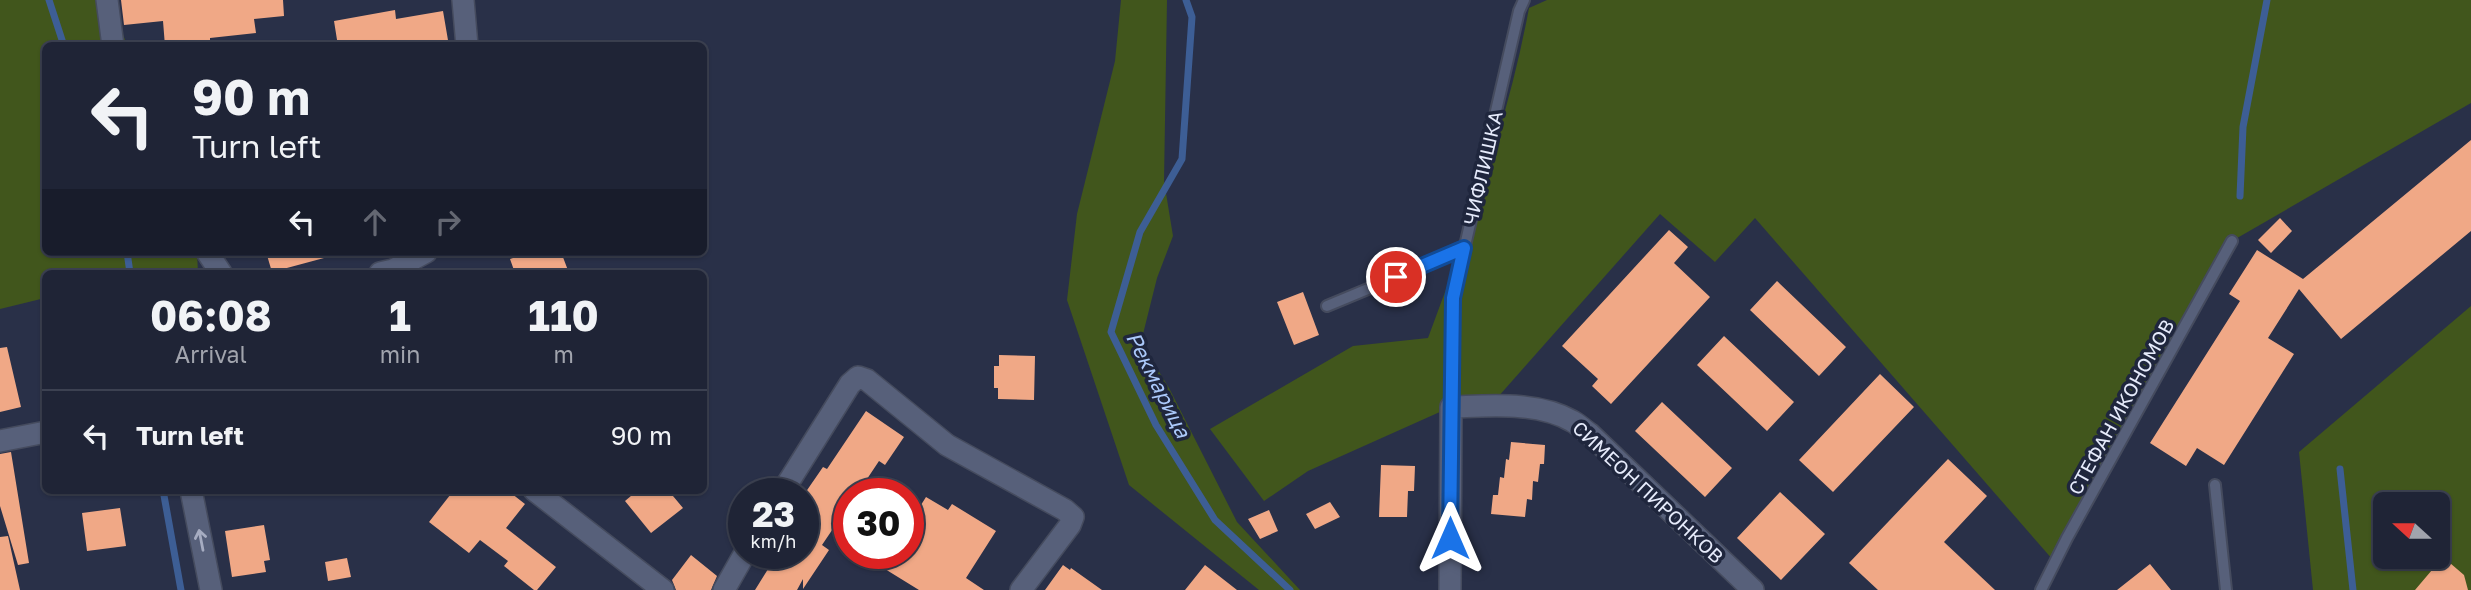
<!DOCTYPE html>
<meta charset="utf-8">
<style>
body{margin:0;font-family:"Golos Text",sans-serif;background:#2c3042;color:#f1f3f6;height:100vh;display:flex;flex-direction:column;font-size:26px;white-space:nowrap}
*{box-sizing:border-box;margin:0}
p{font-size:23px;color:#a1a4ad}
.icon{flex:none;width:38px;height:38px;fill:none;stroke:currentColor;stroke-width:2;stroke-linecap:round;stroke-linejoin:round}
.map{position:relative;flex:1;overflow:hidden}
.details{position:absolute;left:42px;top:270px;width:665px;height:224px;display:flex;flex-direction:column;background:#1f2436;border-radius:10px;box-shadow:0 2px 5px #0004,0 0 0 2px #3c4151}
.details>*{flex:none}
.banner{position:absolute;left:42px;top:42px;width:665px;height:214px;border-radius:10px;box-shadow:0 2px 5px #0004,0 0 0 2px #3c4151;background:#1f2436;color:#f1f3f6;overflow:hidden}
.needle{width:46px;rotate:291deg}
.tools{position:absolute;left:2373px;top:492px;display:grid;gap:14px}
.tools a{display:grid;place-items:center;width:77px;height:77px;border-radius:10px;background:#1f2436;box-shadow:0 2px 5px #0004,0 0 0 2px #3c4151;font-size:35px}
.speed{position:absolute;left:728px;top:478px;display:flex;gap:14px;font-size:35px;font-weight:700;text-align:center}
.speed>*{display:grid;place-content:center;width:91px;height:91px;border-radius:50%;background:#1f2436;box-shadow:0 2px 5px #0004,0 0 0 2px #3c4151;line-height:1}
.speed small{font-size:18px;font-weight:400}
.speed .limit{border:10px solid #d22;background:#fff;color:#111}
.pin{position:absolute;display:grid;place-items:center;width:60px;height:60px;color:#fff;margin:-30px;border:4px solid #fff;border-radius:50%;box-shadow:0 2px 7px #0007}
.me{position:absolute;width:77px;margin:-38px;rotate:0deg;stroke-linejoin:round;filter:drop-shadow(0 0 5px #0008)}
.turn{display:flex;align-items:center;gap:24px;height:147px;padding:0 35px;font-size:32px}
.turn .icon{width:91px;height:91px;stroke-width:2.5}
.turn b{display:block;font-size:49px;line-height:60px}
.lanes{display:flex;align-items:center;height:66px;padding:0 35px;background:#0003;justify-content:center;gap:35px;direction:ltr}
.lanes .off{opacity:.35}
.eta{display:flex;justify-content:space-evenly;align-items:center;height:119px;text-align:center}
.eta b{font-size:42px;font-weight:700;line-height:49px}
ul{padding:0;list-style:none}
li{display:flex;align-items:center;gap:21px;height:91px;padding:0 35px;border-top:2px solid #3c4151}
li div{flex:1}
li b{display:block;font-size:26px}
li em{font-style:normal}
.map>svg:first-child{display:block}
</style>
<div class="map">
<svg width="2471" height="590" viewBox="0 0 2471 590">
<rect width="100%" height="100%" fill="#293048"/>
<path fill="#41561c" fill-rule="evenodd" d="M0,0H110L127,45L46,46V252H197L198,273H46L45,298L0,309Z
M1121,0H1167L1164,181L1173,236L1157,278L1141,342L1169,388L1237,522L1300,590H1259L1129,485L1067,300L1077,214L1115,61Z
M1547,0H2471V103L2232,241L2053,560L1755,218L1715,262L1660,214L1490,406L1451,407L1308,471L1264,501L1210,429L1353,346L1428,338C1468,230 1508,122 1529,8Z
M2471,306V590H2313L2299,452ZM2385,504H2438V556H2385Z"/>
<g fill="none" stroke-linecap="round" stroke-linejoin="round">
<path stroke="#3d5e95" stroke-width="7" d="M49,0L64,46
M1186,0L1192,17L1182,159L1140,232L1111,332L1156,425L1215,520L1290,590
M2240,196L2243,127L2267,0
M127,252L130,273
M2340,469L2353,590
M163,490L181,590"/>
</g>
<path fill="#f0a886" d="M121,0H283L284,16L254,19L256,33L210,38V44L165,46L163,21L124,25Z
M395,10L396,19L443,11L449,46H338L334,21Z
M2471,140V231L2341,339L2299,289L2268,338L2294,354L2224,465L2197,448L2186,466L2150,443L2240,301L2229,294L2257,250L2303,279Z
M2280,218L2292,231L2271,253L2258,240Z
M1669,230L1688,247L1674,263L1710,297L1611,404L1592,386L1598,379L1562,346Z
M266,252H323L324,258L272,272Z
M531,252H561L569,273H515L510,259Z
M1777,281L1846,347L1819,376L1750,310Z
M1303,292L1319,335L1294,345L1277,302Z
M1724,336L1794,402L1767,431L1697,365Z
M7,347L21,407L0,412V348Z
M999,355L1035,356L1034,400L998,399V388H994V366H999Z
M1880,374L1914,407L1833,492L1799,460Z
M1662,402L1732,468L1705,497L1635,431Z
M866,411L904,437L885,465L879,461L857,494H849V505L822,545L829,550L803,589V579L797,590H755L778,553H803V496L823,467L827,469Z
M1511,442L1545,445L1544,464H1540L1538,482L1533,481L1532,500L1527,499L1525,517L1491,514L1493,495H1498L1500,477L1504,478L1506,459L1509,460Z
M11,452L29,563L18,565L0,506V454Z
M1948,459L1987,496L1944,542L1995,590H1878L1849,563Z
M1381,465L1415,466L1414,491H1408L1407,517H1379Z
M454,490H507L525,504L506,528L556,567L537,590H534L504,566L508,561L480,540L469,553L429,522Z
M638,490H668L683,508L651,533L625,501Z
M1780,492L1825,534L1781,580L1737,538Z
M926,497L948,510L952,504L996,531L966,578L984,590H919L859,553H908V512L914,516Z
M1330,502L1340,517L1315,529L1306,514Z
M120,508L126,546L87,551L82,513Z
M1269,510L1278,531L1260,539L1248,519Z
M264,525L270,560L264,561L266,572L232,577L225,531Z
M8,536L20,590H0V537Z
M691,555L717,576L711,590H676L672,580Z
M2443,557L2464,575L2468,590H2415Z
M347,558L351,577L328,581L325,562Z
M2150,564L2171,590H2117Z
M1063,565L1070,570L1071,568L1102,590H1045Z
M1205,565L1237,590H1185Z"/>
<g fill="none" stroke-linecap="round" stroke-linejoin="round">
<defs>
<path id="service" d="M1327,306L1464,249
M1451,407L1453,298L1519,11L1524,0
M2215,485L2226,590
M2041,590L2067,538L2232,241"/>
<path id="minor" d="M107,0L113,46
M463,0L467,46
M207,252L221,273
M380,273L393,270L426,252
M0,441L46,432
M191,490L211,590
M534,490L663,590
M781,494L850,384L858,377L867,380L947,445L1065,510L1073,517L1070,525L1021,590
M724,590L745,553
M1450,590L1451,407C1489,406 1537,401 1572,421C1578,424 1584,430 1590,434L1753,590"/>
</defs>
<use href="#service" stroke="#454b5e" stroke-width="14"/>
<use href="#minor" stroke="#454b5e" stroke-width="24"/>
<use href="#service" stroke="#57607a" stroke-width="10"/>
<use href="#minor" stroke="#57607a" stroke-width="21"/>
</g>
<defs><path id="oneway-shaft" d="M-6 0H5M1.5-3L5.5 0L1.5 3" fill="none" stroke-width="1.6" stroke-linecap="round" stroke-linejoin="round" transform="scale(1.75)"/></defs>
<use stroke="#a6acc1" href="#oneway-shaft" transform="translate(201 540) rotate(-101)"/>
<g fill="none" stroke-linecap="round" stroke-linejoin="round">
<defs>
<path id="route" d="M1396,277L1464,248L1453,298L1450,538"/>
</defs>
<use href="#route" stroke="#114b97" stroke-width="18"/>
<use href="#route" stroke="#1a73e8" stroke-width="12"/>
</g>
<g text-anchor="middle" stroke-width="7" stroke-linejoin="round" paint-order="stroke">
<g font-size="19" fill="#e6ebfb" stroke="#1f263d">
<text transform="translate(1483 168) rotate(-77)" y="7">ЧИФЛИШКА</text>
<text transform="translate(2121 407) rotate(-61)" y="7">СТЕФАН ИКОНОМОВ</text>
<text transform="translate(1648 492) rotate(43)" y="7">СИМЕОН ПИРОНКОВ</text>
</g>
<g font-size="21" font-style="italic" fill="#abc9fa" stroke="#1f263d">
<text transform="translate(1158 385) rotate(63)" y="7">Рекмарица</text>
</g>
</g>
</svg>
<div class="tools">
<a><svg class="needle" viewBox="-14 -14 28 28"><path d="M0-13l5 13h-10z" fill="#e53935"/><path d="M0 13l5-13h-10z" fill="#a1a4ad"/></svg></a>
</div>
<div class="speed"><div>23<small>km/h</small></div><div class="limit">30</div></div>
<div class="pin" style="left:1396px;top:277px;background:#d93025"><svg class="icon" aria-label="arrive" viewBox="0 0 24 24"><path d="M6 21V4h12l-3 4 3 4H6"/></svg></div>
<svg class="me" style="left:1450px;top:538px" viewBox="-20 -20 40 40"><path d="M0-17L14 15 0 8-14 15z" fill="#1a73e8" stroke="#fff" stroke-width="4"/></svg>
<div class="banner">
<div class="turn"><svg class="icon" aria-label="left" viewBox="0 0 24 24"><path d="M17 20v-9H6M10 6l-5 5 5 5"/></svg><div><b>90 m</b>Turn left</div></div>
<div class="lanes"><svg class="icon" aria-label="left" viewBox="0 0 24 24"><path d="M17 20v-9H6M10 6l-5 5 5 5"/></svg><svg class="icon off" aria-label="ahead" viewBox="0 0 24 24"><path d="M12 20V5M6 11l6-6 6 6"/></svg><svg class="icon off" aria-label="right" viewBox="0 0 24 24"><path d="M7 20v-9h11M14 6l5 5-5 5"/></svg></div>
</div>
<section class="details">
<div class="eta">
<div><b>06:08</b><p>Arrival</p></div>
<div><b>1</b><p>min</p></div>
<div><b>110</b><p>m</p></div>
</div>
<ul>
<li><svg class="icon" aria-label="left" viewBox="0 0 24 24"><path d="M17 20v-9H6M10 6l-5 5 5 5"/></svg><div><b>Turn left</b></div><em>90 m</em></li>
</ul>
</section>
</div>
